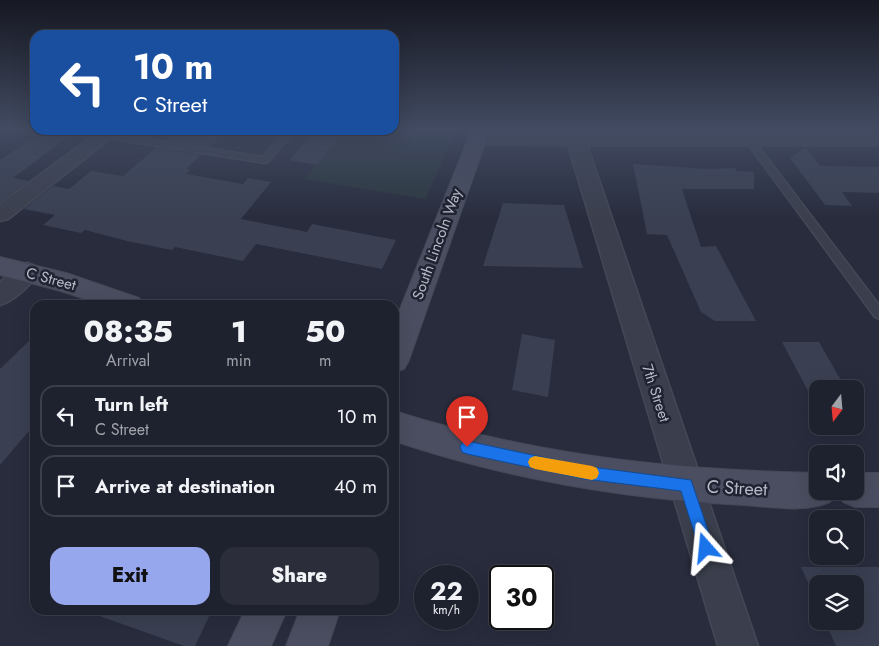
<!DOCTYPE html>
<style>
body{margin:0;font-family:Jost,sans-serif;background:#2b2e3a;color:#f1f3f6;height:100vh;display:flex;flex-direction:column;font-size:19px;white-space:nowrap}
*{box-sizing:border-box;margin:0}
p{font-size:16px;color:#a1a3aa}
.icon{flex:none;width:28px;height:28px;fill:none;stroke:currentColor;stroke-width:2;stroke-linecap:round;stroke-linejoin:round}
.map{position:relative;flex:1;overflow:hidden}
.panel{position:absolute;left:30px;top:300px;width:369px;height:315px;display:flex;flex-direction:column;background:#1e212e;border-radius:15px;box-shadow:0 5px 20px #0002,0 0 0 1px #3c3e4a}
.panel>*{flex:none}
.top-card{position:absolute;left:30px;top:30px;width:369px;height:105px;border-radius:15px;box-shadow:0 5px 20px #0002,0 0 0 1px #3c3e4a;background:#1a4fa0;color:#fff;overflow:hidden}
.needle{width:32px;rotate:196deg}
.fabs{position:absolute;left:809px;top:380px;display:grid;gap:10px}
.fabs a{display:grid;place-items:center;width:55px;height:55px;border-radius:10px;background:#1e212e;box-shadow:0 5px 20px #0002,0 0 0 1px #3c3e4a;font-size:25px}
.speed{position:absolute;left:414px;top:565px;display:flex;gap:10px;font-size:25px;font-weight:700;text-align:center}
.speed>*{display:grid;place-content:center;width:65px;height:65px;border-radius:50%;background:#1e212e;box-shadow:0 5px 20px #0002,0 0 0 1px #3c3e4a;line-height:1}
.speed small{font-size:12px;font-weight:400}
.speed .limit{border:2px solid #111;border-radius:8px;background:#fff;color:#111}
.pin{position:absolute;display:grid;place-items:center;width:42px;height:42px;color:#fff;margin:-51px -21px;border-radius:50% 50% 50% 0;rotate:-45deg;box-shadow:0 0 5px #0007}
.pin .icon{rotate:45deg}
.me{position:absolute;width:55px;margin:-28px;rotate:342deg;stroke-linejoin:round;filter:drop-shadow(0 0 4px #0008)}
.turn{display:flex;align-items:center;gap:18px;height:105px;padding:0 20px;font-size:22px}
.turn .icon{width:65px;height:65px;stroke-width:2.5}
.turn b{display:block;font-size:35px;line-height:42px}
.eta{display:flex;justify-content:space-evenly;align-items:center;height:85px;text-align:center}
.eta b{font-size:30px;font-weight:800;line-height:35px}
.primary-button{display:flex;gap:10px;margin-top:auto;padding:10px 20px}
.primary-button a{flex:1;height:58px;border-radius:15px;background:#97a7ed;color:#111;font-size:20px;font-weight:800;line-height:58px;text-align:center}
.primary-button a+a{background:#2b2e3a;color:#f1f3f6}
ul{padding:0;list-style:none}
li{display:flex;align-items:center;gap:15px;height:62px;margin:0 10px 8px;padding:0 10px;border:2px solid #3c3e4a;border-radius:15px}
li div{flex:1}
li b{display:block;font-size:19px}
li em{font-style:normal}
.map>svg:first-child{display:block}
</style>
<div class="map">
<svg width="879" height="646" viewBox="0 0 879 646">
<rect width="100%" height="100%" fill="#282c3d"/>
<path fill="#2a373e" d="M457,129L425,199L305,179L343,130Z"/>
<path fill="#3a4052" d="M45,130H67L71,135L13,178L29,181L0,202V160Z
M177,130H227L210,147L165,140Z
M315,130H344L317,165L290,160Z
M806,147L820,166L879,167V193L842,192L852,206L825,205L790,158Z
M156,148L201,155L186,169L190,170L186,174L243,184L248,178L271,182L241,219L307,232L312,224L396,240L382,269L256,244L243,261L175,247L172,250L127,241L85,230L81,233L43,225L55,215L24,209L53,186L69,189L91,171L123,176Z
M633,164L708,169L735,168L737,171L754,172V189H682L701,247L716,246L756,321H715L701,312L667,235L647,234Z
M503,203L564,205L583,268L483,266Z
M522,334L555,340L548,397L512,390Z
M35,335V424L0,465V369Z
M782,342H819L846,389H818V406H816Z
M801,567H879V646H836L825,621H855V584H818V604Z
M92,610H212L195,646H184L91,613Z"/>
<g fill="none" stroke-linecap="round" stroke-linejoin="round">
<defs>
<path id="lane" d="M737,129H745L879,305V319L875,317Z
M69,130H89L263,157L286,130H295L268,162L265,163L73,133Z"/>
<path id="street" d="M101,130H121L8,219L0,221V204Z
M476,135H879V145H587L758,646H718L568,145L470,144L467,140L470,136Z
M27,263L35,266L39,272C31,285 14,301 0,305V282L19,266Z"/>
<path id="secondary" d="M472,129H490L409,360L404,369L394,372V324Z
M0,257L66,273L139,298L143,305H103L61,291L0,275Z
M394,411C534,455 671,470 818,473V491H835L830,502C805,513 771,507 744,505C624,499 508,479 394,441Z
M855,473H879V507H855L843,502L838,491H855Z
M245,610H287L271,646H228Z
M300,610H340L328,646H286Z"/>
</defs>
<use href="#lane" stroke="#444856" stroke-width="3"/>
<use href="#street" stroke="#444856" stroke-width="3"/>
<use href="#secondary" stroke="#444856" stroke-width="2"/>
<use href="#lane" fill="#3b3f4d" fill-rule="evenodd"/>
<use href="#street" fill="#3b3f4d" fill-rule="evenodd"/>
<use href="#secondary" fill="#4a4e60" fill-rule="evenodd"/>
</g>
<linearGradient id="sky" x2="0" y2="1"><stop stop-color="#161822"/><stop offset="0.59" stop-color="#424b62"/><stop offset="1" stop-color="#424b62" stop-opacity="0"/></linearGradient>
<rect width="879" height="219" fill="url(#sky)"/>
<path fill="#1a73e8" stroke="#114b97" d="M467,441L584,466L691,480L714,548L712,554L706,556L701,554L681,491L584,479L467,454L462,452L460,447L462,443Z"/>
<path fill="#f59e0b" d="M535,456L592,466L597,468L599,473L597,478L592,480L535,469L530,467L528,462L530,458Z"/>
<g text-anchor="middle" stroke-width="5" stroke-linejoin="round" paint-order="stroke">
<g font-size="15" fill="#b7bac8" stroke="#202432">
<text transform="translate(437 244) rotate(-70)" y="5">South Lincoln Way</text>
<text transform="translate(51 279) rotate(15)" y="5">C Street</text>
<text transform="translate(656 393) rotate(72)" y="5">7th Street</text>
</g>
<g font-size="18" fill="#b7bac8" stroke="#202432">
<text transform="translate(737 488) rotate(3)" y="6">C Street</text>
</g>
</g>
</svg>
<div class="fabs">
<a><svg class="needle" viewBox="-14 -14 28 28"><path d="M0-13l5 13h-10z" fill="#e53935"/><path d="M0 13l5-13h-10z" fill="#a1a3aa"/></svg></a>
<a><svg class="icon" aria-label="sound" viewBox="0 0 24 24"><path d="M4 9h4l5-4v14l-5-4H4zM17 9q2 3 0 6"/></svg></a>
<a><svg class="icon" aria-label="search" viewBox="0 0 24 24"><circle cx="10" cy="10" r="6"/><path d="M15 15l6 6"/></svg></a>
<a><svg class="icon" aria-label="layers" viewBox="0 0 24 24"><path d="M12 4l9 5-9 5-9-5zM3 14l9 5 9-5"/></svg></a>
</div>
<div class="speed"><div>22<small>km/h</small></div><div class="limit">30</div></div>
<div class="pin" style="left:467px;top:447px;background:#d93025"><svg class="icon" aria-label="arrive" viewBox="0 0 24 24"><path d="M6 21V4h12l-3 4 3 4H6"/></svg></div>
<svg class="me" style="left:706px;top:548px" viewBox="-20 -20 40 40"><path d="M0-17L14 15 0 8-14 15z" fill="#1a73e8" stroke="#fff" stroke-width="4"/></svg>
<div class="top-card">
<div class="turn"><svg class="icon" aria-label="left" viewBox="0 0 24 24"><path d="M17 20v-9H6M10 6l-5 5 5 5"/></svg><div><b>10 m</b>C Street</div></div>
</div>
<section class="panel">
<div class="eta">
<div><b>08:35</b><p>Arrival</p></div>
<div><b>1</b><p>min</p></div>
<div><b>50</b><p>m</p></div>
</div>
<ul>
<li><svg class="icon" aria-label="left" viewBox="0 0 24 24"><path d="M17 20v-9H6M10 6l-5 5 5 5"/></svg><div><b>Turn left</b><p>C Street</p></div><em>10 m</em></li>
<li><svg class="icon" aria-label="arrive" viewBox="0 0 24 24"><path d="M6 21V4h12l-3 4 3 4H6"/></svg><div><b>Arrive at destination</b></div><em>40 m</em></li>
</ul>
<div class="primary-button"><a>Exit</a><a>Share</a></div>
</section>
</div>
